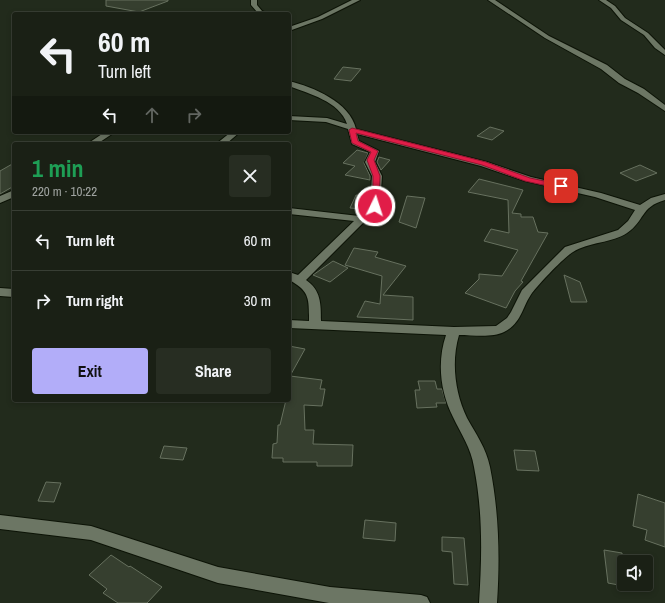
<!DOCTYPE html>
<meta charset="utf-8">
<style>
body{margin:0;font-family:"Archivo Narrow",sans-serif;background:#272d22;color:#f1f3f6;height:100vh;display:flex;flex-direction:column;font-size:15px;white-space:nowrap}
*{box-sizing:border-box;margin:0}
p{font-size:13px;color:#9fa3a0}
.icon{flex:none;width:22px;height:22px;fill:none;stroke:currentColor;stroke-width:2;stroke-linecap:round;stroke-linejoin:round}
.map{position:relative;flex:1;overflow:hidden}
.side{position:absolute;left:12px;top:142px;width:279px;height:260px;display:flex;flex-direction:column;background:#1a2015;border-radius:4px;box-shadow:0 2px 6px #0003,0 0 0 1px #383e34}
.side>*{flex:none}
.top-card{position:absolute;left:12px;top:12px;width:279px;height:122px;border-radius:4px;box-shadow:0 2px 6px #0003,0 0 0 1px #383e34;background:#1a2015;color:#f1f3f6;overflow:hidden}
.fabs{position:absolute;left:617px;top:555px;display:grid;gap:8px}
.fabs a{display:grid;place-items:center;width:36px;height:36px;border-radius:4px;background:#1a2015;box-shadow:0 2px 6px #0003,0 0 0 1px #383e34;font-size:20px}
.pin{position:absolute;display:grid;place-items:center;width:34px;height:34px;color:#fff;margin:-17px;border-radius:8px;box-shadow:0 2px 6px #0006}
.me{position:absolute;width:44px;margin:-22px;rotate:4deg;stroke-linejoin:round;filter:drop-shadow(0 0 3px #0008)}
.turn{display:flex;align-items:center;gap:14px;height:84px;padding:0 20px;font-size:18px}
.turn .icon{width:52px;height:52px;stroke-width:2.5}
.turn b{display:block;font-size:28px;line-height:34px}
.lanes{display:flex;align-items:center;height:38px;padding:0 20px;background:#0003;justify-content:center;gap:20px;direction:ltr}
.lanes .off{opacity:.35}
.round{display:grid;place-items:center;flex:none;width:42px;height:42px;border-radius:4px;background:#272d22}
.summary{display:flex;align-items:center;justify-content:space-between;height:68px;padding:0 20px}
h1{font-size:24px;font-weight:800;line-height:30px;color:#1e9e55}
.action{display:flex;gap:8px;margin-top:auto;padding:8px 20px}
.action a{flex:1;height:46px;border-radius:4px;background:#b2adf9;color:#111;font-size:16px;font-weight:800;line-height:46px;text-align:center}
.action a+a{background:#272d22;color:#f1f3f6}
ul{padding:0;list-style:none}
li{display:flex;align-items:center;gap:12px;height:60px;padding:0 20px;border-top:1px solid #383e34}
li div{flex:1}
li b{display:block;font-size:15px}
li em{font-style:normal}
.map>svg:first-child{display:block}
</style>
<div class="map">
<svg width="665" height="603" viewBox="0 0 665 603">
<rect width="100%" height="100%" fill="#222b1c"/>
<path fill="#363f2f" stroke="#67715f" d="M106,0H168V1L139,12L106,6Z
M343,67L361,69L351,81L334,79Z
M490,127L504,131L492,140L477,136Z
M357,150L368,153L364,163L370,176V180L345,175L355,166L343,163Z
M379,157L390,160L381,170L377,162Z
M14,163V186L0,194V171Z
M640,165L657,173L636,181L620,173Z
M479,179L523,190L512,213L521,214V217H533L538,232L548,233L521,281L523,282L515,291L506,308L465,293L479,279V274L502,276L518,250L484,241L491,229L509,233L508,200L468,192Z
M356,195L369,197V204L363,209L350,208Z
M407,196L425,198L416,228L399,222Z
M354,248L378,252L375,257L406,266L383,295L413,297V320L357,317L365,301L380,304L382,276L345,265Z
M333,261L348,268L330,282L313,275Z
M564,275L580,282L587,302H571Z
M289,346L305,349L290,376L322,380L320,389H325L322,406L304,405L305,430H314L313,444L353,445L352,466H317V462H283V458H272L273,444L277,443L278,425H280L286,400H289Z
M418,381H435L437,389H442L446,403H436L437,407L417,408L415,390H420Z
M164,446L187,448L183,460L160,458Z
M514,450L535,451L539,471L517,470Z
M46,482L61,483L54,502L38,501Z
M638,494L665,503V547L645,540L647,530L633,526Z
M365,520L396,523L395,541L363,538Z
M442,537L464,538L468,585L454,584L452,552L442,551Z
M604,550L622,553L624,586L608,583Z
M111,555L129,567L130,566L162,587L147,603H118L103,593L107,589L89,575Z"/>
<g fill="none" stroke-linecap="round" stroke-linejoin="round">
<defs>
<path id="minor" d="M251,0H257V5L262,11L268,14L258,13L251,5Z
M352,0H360L322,19L289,31V27L318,17Z
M488,0H495L549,36L607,65L625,79L644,89L665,105V111L638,93L619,83L601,69L545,38Z
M599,0H606L615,6L625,18L648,33L665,50V55L655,48L644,35L621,20L611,8Z
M289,81C313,87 350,102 356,129L487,162L531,177L601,193L640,205L651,198L665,194V200C640,207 645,221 627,233C613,243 588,242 573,252C563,258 540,283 532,293C522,307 522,323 504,332C492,338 473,335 459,335C451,362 455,393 467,418C476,434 486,448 490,467C499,512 500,558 497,603H479C482,558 483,512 474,467C471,448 461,434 453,417C440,392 437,361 446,335L289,328V320L309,321C309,299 310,291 289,280V272L298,275L354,221L289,214V208L359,216L370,205L372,176L365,162L370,152L352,144L348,129L326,122L289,120V116L327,118L347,124C339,101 309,94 289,86ZM357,134L481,166L525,181L595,197L635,210L628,221L618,230L565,247L522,290L511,312L507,318L496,326L454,327L321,321C321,304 321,290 306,280L380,206L382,176L375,162L379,151L359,141Z
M105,132H115L97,144H87Z
M231,132H240L226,144H216Z
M14,190V197L0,203V196Z
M0,288L14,289V297L0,296Z
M0,515L91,526L218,567L330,587L421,595L427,597L430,603H329L218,583L91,540L0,529Z"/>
</defs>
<use href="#minor" stroke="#0c1306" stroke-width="2"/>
<use href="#minor" fill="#6c7664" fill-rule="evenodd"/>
</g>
<path fill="#e11d48" stroke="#92132f" d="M352,128L486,162L530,178L564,185L565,186L561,189L525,181L482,165L356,133L358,141L378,151L374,160L380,176L379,206L375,208L373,207V176L367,160L371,152L352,143L349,130Z"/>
</svg>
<div class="fabs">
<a><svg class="icon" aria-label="sound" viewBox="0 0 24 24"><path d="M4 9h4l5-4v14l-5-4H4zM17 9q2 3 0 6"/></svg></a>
</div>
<div class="pin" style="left:561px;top:186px;background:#d93025"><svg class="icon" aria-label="arrive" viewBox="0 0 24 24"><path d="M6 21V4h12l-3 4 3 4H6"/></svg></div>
<svg class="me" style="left:375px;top:206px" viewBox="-20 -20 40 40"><circle r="17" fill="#e11d48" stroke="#fff" stroke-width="3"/><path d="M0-11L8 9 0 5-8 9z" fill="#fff"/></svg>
<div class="top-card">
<div class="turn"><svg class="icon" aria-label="left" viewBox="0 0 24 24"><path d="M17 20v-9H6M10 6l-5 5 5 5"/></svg><div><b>60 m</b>Turn left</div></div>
<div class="lanes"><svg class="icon" aria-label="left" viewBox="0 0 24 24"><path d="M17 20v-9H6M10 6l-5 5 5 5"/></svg><svg class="icon off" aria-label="ahead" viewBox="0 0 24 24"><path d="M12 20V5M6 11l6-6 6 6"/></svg><svg class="icon off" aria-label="right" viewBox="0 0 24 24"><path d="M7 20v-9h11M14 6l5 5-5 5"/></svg></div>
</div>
<section class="side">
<div class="summary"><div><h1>1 min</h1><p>220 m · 10:22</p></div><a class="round"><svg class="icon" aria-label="close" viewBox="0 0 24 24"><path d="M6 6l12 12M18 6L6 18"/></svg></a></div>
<ul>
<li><svg class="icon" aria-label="left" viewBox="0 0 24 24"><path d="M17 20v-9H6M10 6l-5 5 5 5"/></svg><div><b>Turn left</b></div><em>60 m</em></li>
<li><svg class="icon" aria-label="right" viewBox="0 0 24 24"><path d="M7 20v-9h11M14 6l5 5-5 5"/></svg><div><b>Turn right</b></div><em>30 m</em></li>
</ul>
<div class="action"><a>Exit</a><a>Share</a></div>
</section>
</div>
